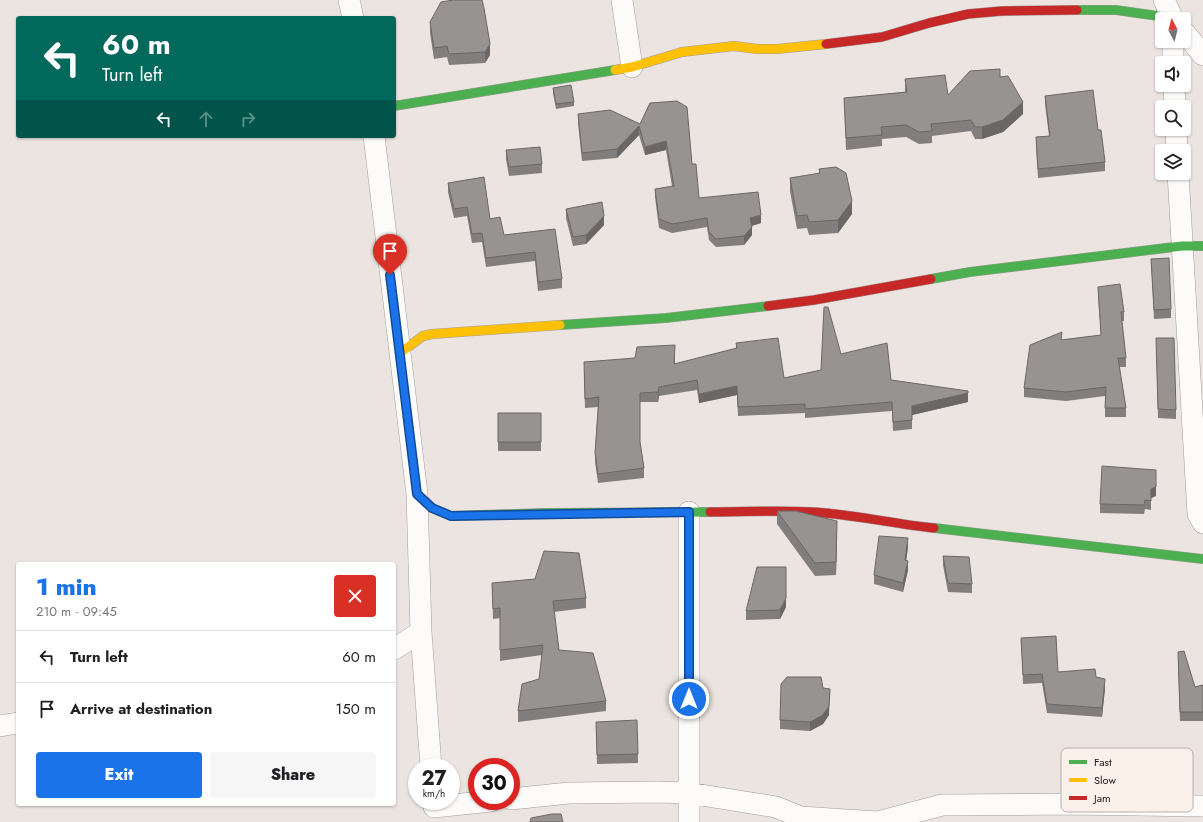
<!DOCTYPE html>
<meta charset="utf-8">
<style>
body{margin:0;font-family:Jost,sans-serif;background:#f6f6f6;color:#202124;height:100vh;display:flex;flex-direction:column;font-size:15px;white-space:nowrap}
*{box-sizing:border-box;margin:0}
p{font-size:13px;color:#757577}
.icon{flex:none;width:22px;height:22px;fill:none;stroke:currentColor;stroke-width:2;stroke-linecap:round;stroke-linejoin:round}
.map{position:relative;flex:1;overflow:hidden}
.drawer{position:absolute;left:16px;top:562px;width:380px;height:244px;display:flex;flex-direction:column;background:#fff;border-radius:4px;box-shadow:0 1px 3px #0004}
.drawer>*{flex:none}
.hud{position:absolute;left:16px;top:16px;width:380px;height:122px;border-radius:4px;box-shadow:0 1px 3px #0004;background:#00695c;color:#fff;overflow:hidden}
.needle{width:26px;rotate:353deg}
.buttons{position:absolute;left:1155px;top:12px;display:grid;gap:8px}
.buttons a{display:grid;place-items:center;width:36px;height:36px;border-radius:4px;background:#fff;box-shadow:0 1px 3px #0004;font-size:20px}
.speed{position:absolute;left:408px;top:758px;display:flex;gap:8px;font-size:20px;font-weight:700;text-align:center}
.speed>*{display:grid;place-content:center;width:52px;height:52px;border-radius:50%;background:#fff;box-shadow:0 1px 3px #0004;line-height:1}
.speed small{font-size:10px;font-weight:400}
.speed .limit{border:6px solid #d22;background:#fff;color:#111}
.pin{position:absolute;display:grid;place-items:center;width:34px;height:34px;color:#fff;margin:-41px -17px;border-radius:50% 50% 50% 0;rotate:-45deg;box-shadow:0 0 4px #0007}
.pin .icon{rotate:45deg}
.me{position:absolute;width:44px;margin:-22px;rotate:0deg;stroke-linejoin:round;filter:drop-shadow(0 0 3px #0008)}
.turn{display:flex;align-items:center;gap:14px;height:84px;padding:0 20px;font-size:18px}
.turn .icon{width:52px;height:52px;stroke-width:2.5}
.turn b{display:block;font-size:28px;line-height:34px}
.lanes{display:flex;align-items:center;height:38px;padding:0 20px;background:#0003;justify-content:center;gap:20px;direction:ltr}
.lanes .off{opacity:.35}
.round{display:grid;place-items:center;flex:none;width:42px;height:42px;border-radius:4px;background:#f6f6f6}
.overview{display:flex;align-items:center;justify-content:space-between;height:68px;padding:0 20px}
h1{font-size:24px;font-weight:800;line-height:30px;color:#1a73e8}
.cta{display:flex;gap:8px;margin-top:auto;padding:8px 20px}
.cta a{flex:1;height:46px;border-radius:4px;background:#1a73e8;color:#fff;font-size:16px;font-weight:800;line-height:46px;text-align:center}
.cta a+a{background:#f6f6f6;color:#202124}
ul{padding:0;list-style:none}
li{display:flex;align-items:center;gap:12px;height:52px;padding:0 20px;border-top:1px solid #e0e0e0}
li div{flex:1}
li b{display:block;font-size:15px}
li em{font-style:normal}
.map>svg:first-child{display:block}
</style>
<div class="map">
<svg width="1203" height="822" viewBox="0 0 1203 822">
<rect width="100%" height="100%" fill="#ebe4e1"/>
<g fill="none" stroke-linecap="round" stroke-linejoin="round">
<defs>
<path id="street" d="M349,0L353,18
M622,0L632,67
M1164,0L1173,19
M1184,32L1203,55
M1173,41V63
M1174,85L1175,107
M1176,129L1177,151
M374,136L417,494L421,632L431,767
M1178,173L1198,514L1203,523
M689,512V822
M394,649L421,632
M0,726L18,723
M511,799L569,793L657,792L689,793L776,807L800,817L878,822L942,805L1069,804L1203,806
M434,807L491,801"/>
<path id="fast" d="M1077,10H1116L1172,18
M394,106L615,70
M931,279L970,272L1182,246H1203
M560,325L666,318L768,306
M417,494L432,508L451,516L544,513L710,512
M934,528L1203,559"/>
<path id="slow" d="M615,70L632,67L682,52L734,46L757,49H777L826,44
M400,353L423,336L432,334L560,325"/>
<path id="jam" d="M826,44L882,37L929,23L968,14L1002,11L1077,10
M768,306L814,300L931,279
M710,512C744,512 778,510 812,512C853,514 893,524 934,528"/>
</defs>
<use href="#street" stroke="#a29d9b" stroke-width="22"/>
<use href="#fast" stroke="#a29d9b" stroke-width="10"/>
<use href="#slow" stroke="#a29d9b" stroke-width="10"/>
<use href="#jam" stroke="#a29d9b" stroke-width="10"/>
<use href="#street" stroke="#fcfbfa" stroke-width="21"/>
<use href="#fast" stroke="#4caf50" stroke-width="9"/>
<use href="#slow" stroke="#ffc107" stroke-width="9"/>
<use href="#jam" stroke="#c62828" stroke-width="9"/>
</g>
<path fill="#827e7d" d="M450,0H482L490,55L485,63L449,65L447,57L434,59L430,33V22Z
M1000,77L1023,114L1003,132L982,139H975L971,131L932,136V143L919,144L906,137L882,139V146L846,150L844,98L905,92V79L948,95Z
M553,88L574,102V106L556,109L553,93Z
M1045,96L1098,130L1105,162V171L1038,178L1036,146V137L1049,136L1045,104Z
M650,103L692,164L699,198L761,223L752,226V235L744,245L716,247L709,240L707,227L672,233L659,228L655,197V189L672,186L666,150L645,155L639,135L617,158L582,161L578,123V114L640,124Z
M506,150L542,164V173L509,176L506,159Z
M819,169L852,214L838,233L809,235L807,228L797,229L790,191V178L819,174Z
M448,183L490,219L504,235L555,229L562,279V288L538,291L535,261L486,267L482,242L472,243L467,216L454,218L448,192Z
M566,209L604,225L586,244L573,246L566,218Z
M1151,259L1171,309V318L1154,319Z
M1098,287L1124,312V321H1122L1126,358V367H1119L1126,408V417H1105V396L1066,401L1024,397V388L1062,340L1101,335L1098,296Z
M1156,338L1176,410V419L1158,418Z
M736,343L784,378L821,370L841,354L891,380L968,402L912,415V429L893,431L892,411L805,418V413L738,416L737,395L699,403L697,390L659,396L658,402H640V442L644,468V478L598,483L595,462V453L598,407L585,408L584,371L635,358L675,354V364L736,349Z
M498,413H541V451H498Z
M1156,496L1151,498V510L1145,509L1144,514L1100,513V504Z
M777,511L837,534L836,575L815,576L777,524Z
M908,547L906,561L908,570L903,592L874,584V575Z
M943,556L972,584V593L948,592L943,565Z
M492,583L586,598V608L554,612L559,650L606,701V711L518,722V711L539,679L542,655L500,661V618L493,619Z
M786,607L780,619L746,620V611Z
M1021,638L1058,672L1096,677L1105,688L1102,717L1047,713L1042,683L1023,684Z
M1178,660L1195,687L1203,685V721H1180Z
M823,688L829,715L823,724L810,731L780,729V720Z
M596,722L638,754V763L597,764Z"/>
<path fill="#6a6766" d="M490,44V55L485,63V52Z
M1023,102V114L1003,132L982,139V127Z
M639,126V135L617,158V149Z
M666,141V150L645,155V147Z
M852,201V214L838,233V220Z
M761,215V223L750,226V218Z
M604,216V225L586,244V235Z
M752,227V235L744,245V236Z
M737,386V395L699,403V394Z
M659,387V396L658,402V392Z
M968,393V402L912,415V406Z
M1156,470V496L1151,498V489Z
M837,521V534L836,575V562Z
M908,538V547L905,569V560Z
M908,561V570L903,592V583Z
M786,598V607L780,619V610Z
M1105,679V688L1102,717V708Z
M830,689L829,715L823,724L810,731V722Z"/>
<path fill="#979391" stroke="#6a6766" d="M453,0H482L484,8L490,44L485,52L449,54L447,46L434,48L430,22L441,2Z
M1000,69V77L1008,76L1023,102L1003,120L982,127H975L971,120L931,124L932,131L919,132L906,125L881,127L882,135L846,138L844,98L907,92L905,79L945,75L948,95L970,71Z
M571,85L574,102L556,104L553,88Z
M1093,90L1098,130H1101L1105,162L1038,169L1036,137L1050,136L1045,96Z
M677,101L687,107L692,164H696L699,198L758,192L761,215L750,218L752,227L744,236L716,239L709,232L707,218L672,224L659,219L655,189L674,186L666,141L645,147L639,126L617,149L582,153L578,114L610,110L640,124L650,103Z
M540,147L542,164L509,167L506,150Z
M836,167L846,173L852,201L838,220L809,222L807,215L797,216L790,178L820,173L819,169Z
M484,177L490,219L500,217L504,235L555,229L562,279L538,282L535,252L486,258L482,233L472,234L467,207L454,209L448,183Z
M602,202L604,216L586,235L573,237L566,209Z
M1169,258L1171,309L1154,310L1151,259Z
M1120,284L1124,312H1121L1126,358H1118L1126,408H1105L1106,387L1066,392L1024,388L1030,345L1062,332L1061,340L1101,335L1098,287Z
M824,307H828L841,354L887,343L891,380L968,391V393L912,406V420L893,422L892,402L805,409V404L738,407L737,386L699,394L697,380L659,387L658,392L640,393V442L644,468L598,474L595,453L599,397L585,399L584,362L635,358L637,347L675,345L674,364L737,348L736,343L778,338L784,378L821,370Z
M1156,338H1174L1176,410L1158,409Z
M498,413H541V442H498Z
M1102,466L1156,470V487L1151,489V501L1145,500L1144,505L1100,504Z
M777,511H796L837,521L836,562L815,563Z
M879,536L908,538L905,560L908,561L903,583L874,575Z
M544,551L579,553L586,598L553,601L559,650L593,653L606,701L518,711L522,684L539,679L543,645L500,650V608L493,609L492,583L535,579Z
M943,556L969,557L972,584L948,583Z
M757,567H786V598L780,610L746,611Z
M1056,636L1058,672L1095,669L1096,677L1105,679L1102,708L1047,704L1042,674L1023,675L1021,638Z
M1184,651L1195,687L1203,685V712H1180L1178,652Z
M787,677H821L823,688L830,689L829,706L823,715L810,722L780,720L781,684Z
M637,720L638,754L597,755L596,722Z
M552,814H561L563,822H530L531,818Z"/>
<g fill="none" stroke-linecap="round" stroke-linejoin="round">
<defs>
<path id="route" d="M390,275L417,494L432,508L451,516L689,512V699"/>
</defs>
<use href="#route" stroke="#114b97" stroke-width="10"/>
<use href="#route" stroke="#1a73e8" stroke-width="7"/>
</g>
<rect x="1061" y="748" width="132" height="64" rx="6" fill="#fcf0ea" stroke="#b8afaa" stroke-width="1"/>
<rect x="1069" y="760" width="18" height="4" fill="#4caf50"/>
<rect x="1069" y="778" width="18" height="4" fill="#ffc107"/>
<rect x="1069" y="796" width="18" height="4" fill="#c62828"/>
<g font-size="11" fill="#1b1714">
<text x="1094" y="766">Fast</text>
<text x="1094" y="784">Slow</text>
<text x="1094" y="802">Jam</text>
</g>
</svg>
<div class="buttons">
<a><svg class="needle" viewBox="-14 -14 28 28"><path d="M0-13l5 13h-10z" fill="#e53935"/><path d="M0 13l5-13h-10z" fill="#757577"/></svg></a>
<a><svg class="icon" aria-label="sound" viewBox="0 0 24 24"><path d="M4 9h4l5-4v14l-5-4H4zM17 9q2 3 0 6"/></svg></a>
<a><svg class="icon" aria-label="search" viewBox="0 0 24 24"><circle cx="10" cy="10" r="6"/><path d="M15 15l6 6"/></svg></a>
<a><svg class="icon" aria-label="layers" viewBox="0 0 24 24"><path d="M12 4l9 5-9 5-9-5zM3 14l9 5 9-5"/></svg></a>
</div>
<div class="speed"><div>27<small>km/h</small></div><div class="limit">30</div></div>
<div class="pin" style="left:390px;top:275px;background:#d93025"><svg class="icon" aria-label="arrive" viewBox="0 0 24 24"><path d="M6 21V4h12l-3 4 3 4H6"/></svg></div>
<svg class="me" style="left:689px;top:699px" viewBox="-20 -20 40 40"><circle r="17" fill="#1a73e8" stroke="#fff" stroke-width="3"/><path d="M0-11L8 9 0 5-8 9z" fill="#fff"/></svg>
<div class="hud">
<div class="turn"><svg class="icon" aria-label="left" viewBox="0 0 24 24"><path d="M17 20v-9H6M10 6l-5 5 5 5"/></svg><div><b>60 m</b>Turn left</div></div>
<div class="lanes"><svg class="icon" aria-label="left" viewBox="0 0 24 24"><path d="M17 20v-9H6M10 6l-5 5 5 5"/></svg><svg class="icon off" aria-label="ahead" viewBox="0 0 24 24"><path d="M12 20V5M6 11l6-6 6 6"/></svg><svg class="icon off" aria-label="right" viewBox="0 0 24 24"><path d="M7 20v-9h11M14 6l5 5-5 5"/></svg></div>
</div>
<section class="drawer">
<div class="overview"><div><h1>1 min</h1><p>210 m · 09:45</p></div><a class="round" style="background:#d93025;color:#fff"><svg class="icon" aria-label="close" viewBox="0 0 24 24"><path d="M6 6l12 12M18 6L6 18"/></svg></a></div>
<ul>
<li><svg class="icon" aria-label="left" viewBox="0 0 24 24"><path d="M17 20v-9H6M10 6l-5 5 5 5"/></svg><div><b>Turn left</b></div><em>60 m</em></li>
<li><svg class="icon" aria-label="arrive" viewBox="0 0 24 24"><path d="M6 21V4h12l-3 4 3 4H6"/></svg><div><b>Arrive at destination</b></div><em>150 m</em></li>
</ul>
<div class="cta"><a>Exit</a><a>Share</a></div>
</section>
</div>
